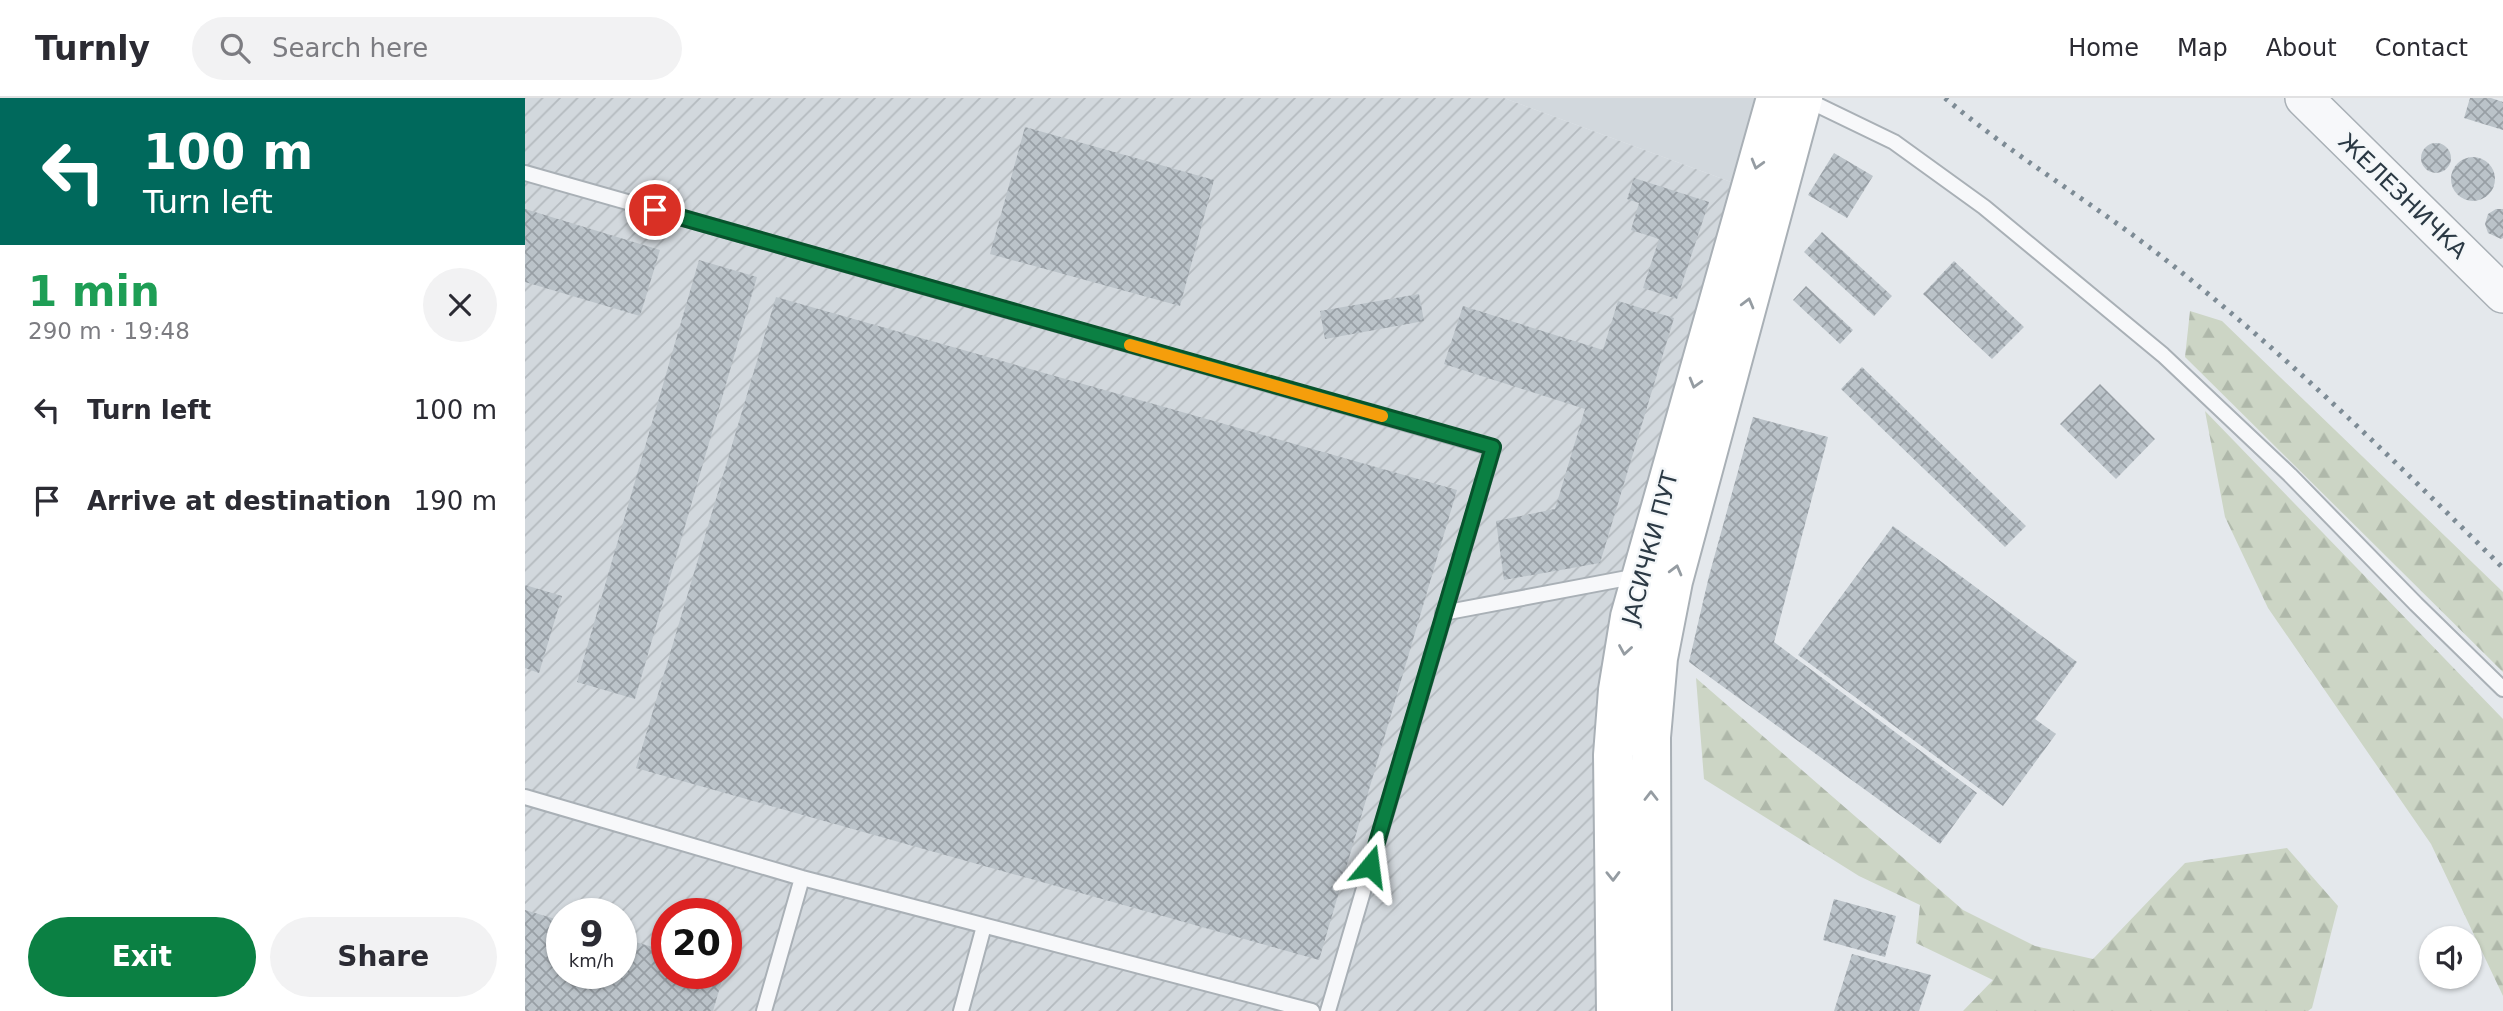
<!DOCTYPE html>
<meta charset="utf-8">
<style>
body{margin:0;font-family:"DejaVu Sans",sans-serif;background:#f2f2f3;color:#2b2b33;height:100vh;display:flex;flex-direction:column;font-size:26px;white-space:nowrap}
*{box-sizing:border-box;margin:0}
p{font-size:23px;color:#7c7c81}
.icon{flex:none;width:38px;height:38px;fill:none;stroke:currentColor;stroke-width:2;stroke-linecap:round;stroke-linejoin:round}
.map{position:relative;flex:1;overflow:hidden}
.details{display:flex;flex-direction:column;background:#fff;width:525px}
.details>*{flex:none}
.banner{background:#00695c;color:#fff;overflow:hidden}
.buttons{position:absolute;left:1894px;top:828px;display:grid;gap:14px}
.buttons a{display:grid;place-items:center;width:63px;height:63px;border-radius:50%;background:#fff;box-shadow:0 2px 5px #0004;font-size:35px}
.speed{position:absolute;left:21px;top:800px;display:flex;gap:14px;font-size:35px;font-weight:700;text-align:center}
.speed>*{display:grid;place-content:center;width:91px;height:91px;border-radius:50%;background:#fff;box-shadow:0 2px 5px #0004;line-height:1}
.speed small{font-size:18px;font-weight:400}
.speed .limit{border:10px solid #d22;background:#fff;color:#111}
.pin{position:absolute;display:grid;place-items:center;width:60px;height:60px;color:#fff;margin:-30px;border:4px solid #fff;border-radius:50%;box-shadow:0 2px 7px #0007}
.me{position:absolute;width:77px;margin:-38px;rotate:16deg;stroke-linejoin:round;filter:drop-shadow(0 0 5px #0008)}
.turn{display:flex;align-items:center;gap:24px;height:147px;padding:0 28px;font-size:32px}
.turn .icon{width:91px;height:91px;stroke-width:2.5}
.turn b{display:block;font-size:49px;line-height:60px}
.round{display:grid;place-items:center;flex:none;width:74px;height:74px;border-radius:37px;background:#f2f2f3}
.head{display:flex;align-items:center;justify-content:space-between;height:119px;padding:0 28px}
h1{font-size:42px;font-weight:700;line-height:52px;color:#1e9e55}
.action{display:flex;gap:14px;margin-top:auto;padding:14px 28px}
.action a{flex:1;height:80px;border-radius:42px;background:#0b8043;color:#fff;font-size:28px;font-weight:700;line-height:80px;text-align:center}
.action a+a{background:#f2f2f3;color:#2b2b33}
ul{padding:0;list-style:none}
li{display:flex;align-items:center;gap:21px;height:91px;padding:0 28px}
li div{flex:1}
li b{display:block;font-size:26px}
li em{font-style:normal}
header{display:flex;align-items:center;gap:42px;box-sizing:border-box;height:98px;padding:0 35px;background:#fff;border-bottom:2px solid #e1e1e2}
header strong{font-size:33px}
nav{display:flex;gap:38px;margin-inline-start:auto;font-size:24px}
.search{width:490px;height:63px;background:#f2f2f3;display:flex;align-items:center;gap:18px;box-sizing:border-box;padding:0 24px;border-radius:38px;color:#7c7c81;font-size:26px}
main{display:flex;flex:1;min-height:0}
.map>svg:first-child{display:block}
</style>
<header>
<strong>Turnly</strong>
<div class="search"><svg class="icon" aria-label="search" viewBox="0 0 24 24"><circle cx="10" cy="10" r="6"/><path d="M15 15l6 6"/></svg>Search here</div>
<nav><a>Home</a><a>Map</a><a>About</a><a>Contact</a></nav>
</header>
<main>
<section class="details">
<div class="banner">
<div class="turn"><svg class="icon" aria-label="left" viewBox="0 0 24 24"><path d="M17 20v-9H6M10 6l-5 5 5 5"/></svg><div><b>100 m</b>Turn left</div></div>
</div>
<div class="head"><div><h1>1 min</h1><p>290 m · 19:48</p></div><a class="round"><svg class="icon" aria-label="close" viewBox="0 0 24 24"><path d="M6 6l12 12M18 6L6 18"/></svg></a></div>
<ul>
<li><svg class="icon" aria-label="left" viewBox="0 0 24 24"><path d="M17 20v-9H6M10 6l-5 5 5 5"/></svg><div><b>Turn left</b></div><em>100 m</em></li>
<li><svg class="icon" aria-label="arrive" viewBox="0 0 24 24"><path d="M6 21V4h12l-3 4 3 4H6"/></svg><div><b>Arrive at destination</b></div><em>190 m</em></li>
</ul>
<div class="action"><a>Exit</a><a>Share</a></div>
</section>
<div class="map">
<svg width="1978" height="913" viewBox="0 0 1978 913">
<defs>
<pattern id="industrial-furrows" width="10" height="10" patternUnits="userSpaceOnUse" patternTransform="scale(1.75)"><rect width="10" height="10" fill="#d2d8dd"/><path d="M-1 1l2-2M0 10L10 0M9 11l2-2" fill="none" stroke="#b4babf"/></pattern>
<pattern id="forest-firs" width="22" height="20" patternUnits="userSpaceOnUse" patternTransform="scale(1.75)"><rect width="22" height="20" fill="#ccd5c5"/><path d="M5 1l3.5 6h-7zM16 11l3.5 6h-7z" fill="#afb8aa"/></pattern>
<pattern id="building-cross-hatch" width="8" height="8" patternUnits="userSpaceOnUse" patternTransform="scale(1.75)"><rect width="8" height="8" fill="#bbc3c9"/><path d="M0 0l8 8M0 8l8-8" fill="none" stroke="#989fa5"/></pattern>
</defs>
<rect width="100%" height="100%" fill="#e4e8ec"/>
<path fill="#d2d8dd" d="M979,0H1251L1225,91Z"/>
<path fill="url(#industrial-furrows)" fill-rule="evenodd" d="M0,0H979L1225,91L1094,913H0ZM37,816H96V875H37ZM142,816H201V875H142Z"/>
<path fill="url(#forest-firs)" d="M1665,213L1697,223L1978,494V574L1660,259Z
M1680,313L1978,621V898L1906,746L1743,510L1700,419Z
M1171,580L1438,812L1510,848L1568,861L1660,765L1762,750L1813,808L1787,910L1783,913H1438L1468,882L1391,845L1395,807L1334,778L1179,681Z"/>
<path fill="url(#building-cross-hatch)" d="M1945,0H1966L1978,4V32L1939,20Z
M500,29L689,82L655,208L465,156Z
M1896 60a15 15 0 1 1 30 0a15 15 0 1 1-30 0Z
M1309,55L1348,78L1322,120L1283,97Z
M1926 81a22 22 0 1 1 44 0a22 22 0 1 1-44 0Z
M1109,80L1184,104L1152,201L1118,190L1134,141L1106,132L1114,105L1102,101Z
M0,111L135,152L115,218L0,184Z
M1971,111H1978V140L1976,141L1963,135L1960,126L1963,116Z
M1297,134L1367,198L1349,218L1279,154Z
M174,162L232,179L110,601L52,584Z
M1429,163L1499,229L1467,261L1398,196Z
M1281,188L1328,232L1315,246L1268,202Z
M894,196L899,223L800,241L795,213Z
M251,199L932,392L794,862L111,670Z
M1093,203L1149,220L1075,465L979,482L971,423L1030,411L1060,311L919,266L938,208L1078,252Z
M1337,269L1501,428L1480,449L1316,291Z
M1575,286L1630,341L1591,381L1535,326Z
M1228,319L1303,339L1249,544L1452,695L1415,746L1164,564L1184,478Z
M1368,428L1552,564L1510,621L1531,636L1478,708L1273,557Z
M0,487L37,498L14,575L0,570Z
M1309,801L1371,818L1360,859L1298,842Z
M0,812L37,823V875H96V840L142,853V875H199L188,913H0Z
M1327,856L1406,877L1394,913H1309Z"/>
<g fill="none" stroke-linecap="round" stroke-linejoin="round">
<defs>
<path id="service" d="M1280,1L1369,44L1459,109L1638,257L1765,377L1891,506L1978,591
M0,75L968,350L803,913
M918,515L1113,478
M0,699L277,780L239,913
M277,780L787,913
M436,913L459,828"/>
<path id="tertiary" d="M1779,0L1978,196"/>
<path id="secondary" d="M1091,913L1088,657L1093,592L1105,519L1251,0
M1127,913L1126,639L1133,560L1148,483L1278,0"/>
</defs>
<use href="#service" stroke="#a9b0b6" stroke-width="18"/>
<use href="#tertiary" stroke="#a9b0b6" stroke-width="40"/>
<use href="#secondary" stroke="#a9b0b6" stroke-width="42"/>
<use href="#service" stroke="#f7f8fa" stroke-width="14"/>
<use href="#tertiary" stroke="#f7f8fa" stroke-width="37"/>
<use href="#secondary" stroke="#fff" stroke-width="38"/>
<path stroke="#7d8b95" stroke-width="5" stroke-dasharray="3.5 7" stroke-linecap="butt" d="M1420,0C1492,61 1573,108 1646,166C1764,259 1871,364 1978,470"/>
</g>
<defs><path id="oneway-chevron" d="M-2-3.5L2.5 0L-2 3.5" fill="none" stroke-width="1.6" stroke-linecap="round" stroke-linejoin="round" transform="scale(1.75)"/></defs>
<g stroke="#959ca2">
<use href="#oneway-chevron" transform="translate(1232 66) rotate(106)"/>
<use href="#oneway-chevron" transform="translate(1223 205) rotate(-75)"/>
<use href="#oneway-chevron" transform="translate(1170 285) rotate(106)"/>
<use href="#oneway-chevron" transform="translate(1151 472) rotate(-75)"/>
<use href="#oneway-chevron" transform="translate(1100 552) rotate(99)"/>
<use href="#oneway-chevron" transform="translate(1126 698) rotate(-90)"/>
<use href="#oneway-chevron" transform="translate(1088 778) rotate(89)"/>
</g>
<g fill="none" stroke-linecap="round" stroke-linejoin="round">
<defs>
<path id="route" d="M130,112L968,349L845,768"/>
</defs>
<use href="#route" stroke="#07532c" stroke-width="18"/>
<use href="#route" stroke="#0b8043" stroke-width="12"/>
<path stroke="#f59e0b" stroke-width="12" d="M605,247L857,318"/>
</g>
<g text-anchor="middle" stroke-width="5" stroke-linejoin="round" paint-order="stroke">
<g font-size="23" fill="#2b3944" stroke="#f4f7f9">
<text transform="translate(1878 98) rotate(44)" y="8">ЖЕЛЕЗНИЧКА</text>
<text transform="translate(1125 450) rotate(-75)" y="8">ЈАСИЧКИ ПУТ</text>
</g>
</g>
</svg>
<div class="buttons">
<a><svg class="icon" aria-label="sound" viewBox="0 0 24 24"><path d="M4 9h4l5-4v14l-5-4H4zM17 9q2 3 0 6"/></svg></a>
</div>
<div class="speed"><div>9<small>km/h</small></div><div class="limit">20</div></div>
<div class="pin" style="left:130px;top:112px;background:#d93025"><svg class="icon" aria-label="arrive" viewBox="0 0 24 24"><path d="M6 21V4h12l-3 4 3 4H6"/></svg></div>
<svg class="me" style="left:845px;top:768px" viewBox="-20 -20 40 40"><path d="M0-17L14 15 0 8-14 15z" fill="#0b8043" stroke="#fff" stroke-width="4"/></svg>
</div>
</main>
